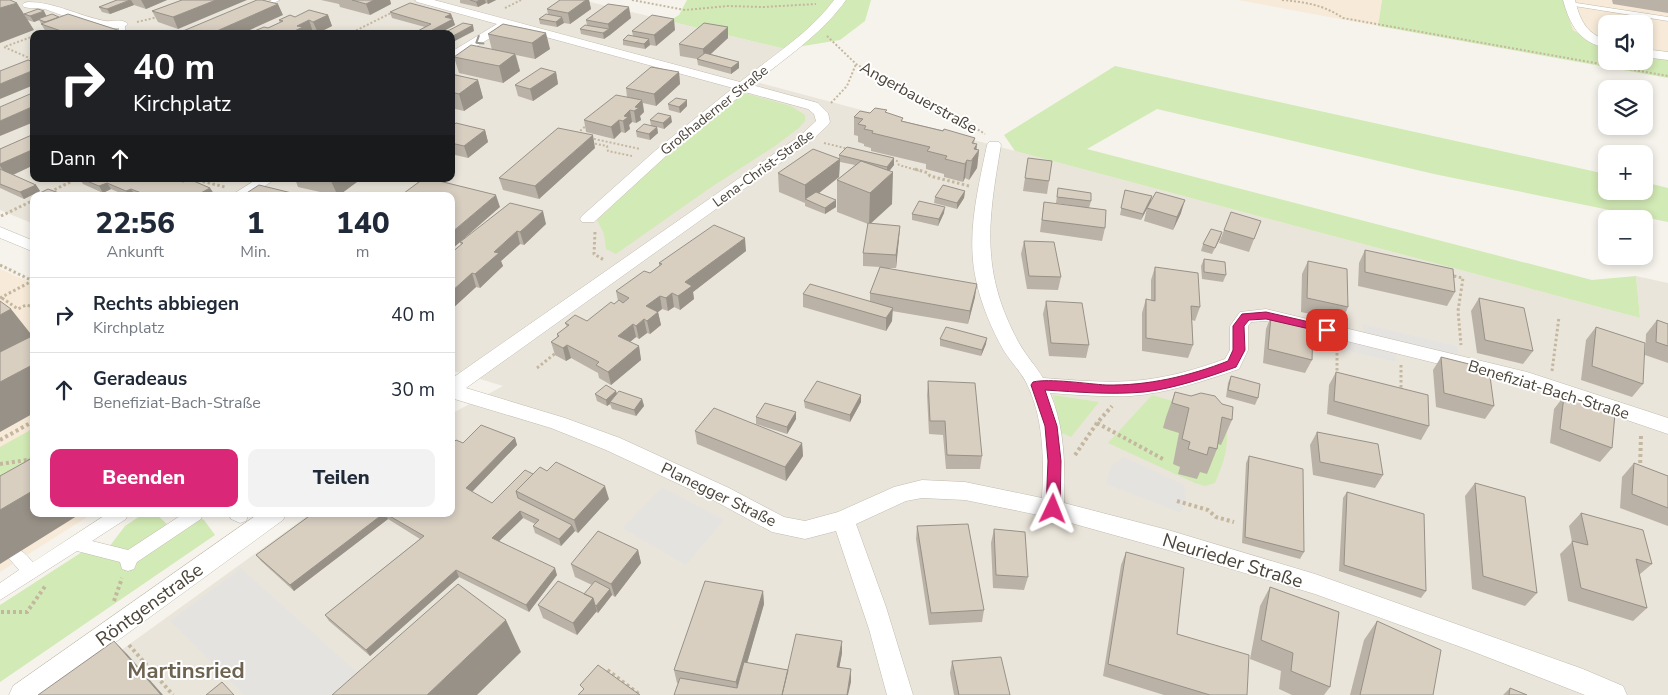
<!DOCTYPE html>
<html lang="de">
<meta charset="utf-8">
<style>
body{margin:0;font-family:"Nunito Sans",sans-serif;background:#f2f2f3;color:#1f2937;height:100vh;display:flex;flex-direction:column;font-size:19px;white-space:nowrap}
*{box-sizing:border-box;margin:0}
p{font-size:16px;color:#747a83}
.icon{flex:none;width:28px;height:28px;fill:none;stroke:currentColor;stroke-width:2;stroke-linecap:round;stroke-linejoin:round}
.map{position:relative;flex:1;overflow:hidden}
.panel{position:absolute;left:30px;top:192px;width:425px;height:325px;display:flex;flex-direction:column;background:#fff;border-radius:10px;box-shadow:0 2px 8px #0003}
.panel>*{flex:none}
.hud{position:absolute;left:30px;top:30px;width:425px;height:152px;border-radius:10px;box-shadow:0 2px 8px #0003;background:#202124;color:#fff;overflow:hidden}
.buttons{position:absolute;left:1598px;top:15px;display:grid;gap:10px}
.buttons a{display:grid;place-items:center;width:55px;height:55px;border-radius:10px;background:#fff;box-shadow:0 2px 8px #0003;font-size:25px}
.pin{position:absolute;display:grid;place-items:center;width:42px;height:42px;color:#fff;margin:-21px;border-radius:10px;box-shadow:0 2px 8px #0006}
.me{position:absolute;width:55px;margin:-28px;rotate:2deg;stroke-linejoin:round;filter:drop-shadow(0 0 4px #0008)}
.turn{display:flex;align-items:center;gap:18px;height:105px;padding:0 20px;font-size:22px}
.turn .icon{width:65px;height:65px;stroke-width:2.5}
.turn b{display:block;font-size:35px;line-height:42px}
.then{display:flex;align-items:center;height:48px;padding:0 20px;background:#0003;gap:10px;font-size:19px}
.eta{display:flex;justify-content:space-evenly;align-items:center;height:85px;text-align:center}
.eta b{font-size:30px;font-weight:800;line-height:35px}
.button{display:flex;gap:10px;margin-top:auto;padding:10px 20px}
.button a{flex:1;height:58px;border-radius:10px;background:#db2777;color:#fff;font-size:20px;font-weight:800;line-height:58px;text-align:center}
.button a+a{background:#f2f2f3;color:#1f2937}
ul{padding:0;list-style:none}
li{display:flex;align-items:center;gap:15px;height:75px;padding:0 20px;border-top:1px solid #e0e1e3}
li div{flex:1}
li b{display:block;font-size:19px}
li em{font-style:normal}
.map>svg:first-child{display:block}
</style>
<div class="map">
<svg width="1668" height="695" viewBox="0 0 1668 695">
<rect width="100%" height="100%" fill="#f6f3ec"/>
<path fill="#eae5da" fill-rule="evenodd" d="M0,0H582L785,49L749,80L1640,318L1636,276L1668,283V695H59L310,514H451V414L503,386L451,370V196H34V224L0,210ZM34,34H451V179H34Z"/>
<path fill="#f7ead8" d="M1238,0H1382L1378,26Z
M1563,0H1668V59L1644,55V24H1606V45L1594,42L1573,30Z
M0,269L34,284V514H92L0,572Z"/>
<path fill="#d2eab5" d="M687,0H871L865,21L840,40L785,49L669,21L679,15Z
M1382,0H1563L1573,30L1594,42L1606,45V61H1644V55L1668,59V78L1378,26Z
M1115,66L1606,174V191H1644V182L1668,188V222L1434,174L1157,109L1087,149L1592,280L1636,276L1640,318L1015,151L1004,135Z
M744,93L791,106L805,115V121L799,128L775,146L707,190L616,254L606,249L604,234L597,220L659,162Z
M1053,395L1099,402L1071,437L1062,433Z
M1152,395L1217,414L1225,420C1230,446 1225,458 1215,483L1205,486L1195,483L1108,443Z
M34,428V493L0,513V447Z
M143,514H156L167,524L132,553L109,547L125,526Z
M197,517L204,520L215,535L0,682V605L82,552L128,564Z"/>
<path fill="#e5e3e0" d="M1363,324L1457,346L1458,357L1363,334Z
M1344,339L1396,352V362L1344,350Z
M1124,457L1184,485L1186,499L1181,513L1106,484L1111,466Z
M662,487L724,520L686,565L622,528Z
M241,568L357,672L331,695H244L170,621Z"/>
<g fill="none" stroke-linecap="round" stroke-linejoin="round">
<defs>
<path id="service" d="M272,0H280L262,8L257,7Z
M1570,2L1668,17V21L1568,5L1567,4Z
M122,22L125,24V32L128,34L119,33V24Z"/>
<path id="pedestrian" d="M107,514H128L126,519L92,541L128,550L183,514H203L201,519L137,562L134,569L128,571L122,569L120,562L77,551L0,600V583L19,570L6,555L9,550C20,546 25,554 33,562Z
M229,514H247L248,516L246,521L240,523L231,519Z"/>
<path id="minor" d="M415,0H434L740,82C771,57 811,32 834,0H846C822,34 784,59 752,85L818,103L828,113L830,122L828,125L811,141L466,388L565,418L620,438L729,488L784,517L805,521L838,512L894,487L922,480L965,482L1042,498C1044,459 1044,418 1026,382C1020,371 1011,362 1004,351C992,330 981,304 976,280C966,235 978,189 987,145L989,142H999L1001,145C988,221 980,272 1019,343C1026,356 1036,366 1043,378C1072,380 1102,383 1131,381C1163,379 1195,370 1225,359L1230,350V326L1240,312L1266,309L1527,372L1668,418V434L1524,385L1266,321L1251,322L1248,326V350L1239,369C1204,381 1168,393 1131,396C1104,397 1077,395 1050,393C1065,428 1065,466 1064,503L1168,530L1315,574L1583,669L1623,686L1627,695H1585L1469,650L1315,594L1168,550L1053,518L965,500L922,498L906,501L856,524L886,607L913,695H887L869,629L836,531L805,539L772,532L713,500L606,450L551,428L451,398V379L801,135L816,121L814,114L808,109L745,92L666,156L594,222H582L580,219L582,216L656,150L733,88L509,27L451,61V52L497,24L417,2Z
M1563,0H1575C1580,20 1586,33 1606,40V48C1579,42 1570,25 1563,0Z
M28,2C55,2 79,16 105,21C113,22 122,18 128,24C114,38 62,14 44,9C37,8 31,9 24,7L22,5L24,3Z
M1644,49L1668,52V60L1644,57Z
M257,179H275L250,196H232L235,193Z
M0,227L34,241V252L0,238Z
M258,514H286L283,520L43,695H9L13,686Z"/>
</defs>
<use href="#service" stroke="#c2bbae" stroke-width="1"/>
<use href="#pedestrian" stroke="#c2bbae" stroke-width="1"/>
<use href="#minor" stroke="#c2bbae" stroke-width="1"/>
<path stroke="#c4b79f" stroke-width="2" stroke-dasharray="2 2" stroke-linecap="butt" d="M632,0L685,10L728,6L763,7L816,4
M1282,0C1305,2 1324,5 1343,18L1668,76
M505,8L521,0
M137,22L158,17
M39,34L48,30
M349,34L393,12
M34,36L4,47L34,60
M827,36L856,64L908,95L925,97L985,134
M831,103L847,86L856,64
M580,135L581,130L587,125
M590,138L640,149
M591,143L607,146L608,151L632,156
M824,143L849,149
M892,160L897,161L899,165L920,171"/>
<path stroke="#c4b79f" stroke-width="3" stroke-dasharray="2.5 2.5" stroke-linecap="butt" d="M915,169L928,173L930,176L969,186
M193,179L225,187
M50,192L76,179
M1,216L34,200
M595,232L594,254L604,260
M0,265L33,281
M1449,275L1463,278L1458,311L1461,345
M0,298L34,280
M2,298L18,309L26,305L34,307
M1337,348V374
M1401,365V392
M537,368L557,352
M1552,371L1559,317"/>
<path stroke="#c4b79f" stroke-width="4" stroke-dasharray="3 3" stroke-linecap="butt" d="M1097,423L1163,459
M0,440L34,421
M1075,455L1097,423L1112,406
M28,462L34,453
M0,464L34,459
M1640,469L1641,435
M1177,501L1208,510L1216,517L1234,522
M114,601L122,578
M1,612H27L46,585
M129,645L173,695
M603,672L606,669L640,695"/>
<use href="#service" fill="#fff" fill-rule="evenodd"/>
<use href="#pedestrian" fill="#fff" fill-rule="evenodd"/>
<use href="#minor" fill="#fff" fill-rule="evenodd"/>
</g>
<path fill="#bab2a6" d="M117,0H167L146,9L134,5L110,14L102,12L99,7Z
M182,0L178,29L158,22L152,11Z
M321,0H390L391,4L370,15L340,7L339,4Z
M460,0H496L488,4L486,3L478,7L460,3Z
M560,0H589L591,9L570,24L564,23L557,27L540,24L539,19L548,14L547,9Z
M1611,0H1668V13L1613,4L1612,0Z
M390,12L451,14L455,25L438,34H412L425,27L392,18Z
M24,14L59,17L130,34H47L39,20L34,22L27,20Z
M328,15L332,26L318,33L313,32L308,34H253L252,32L268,28L280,23L279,20L295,17Z
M631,18L604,39L581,34L580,29L587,25L586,20Z
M503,24L550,49L535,59L516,55L520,71L503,83L459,73L454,57L492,50L488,34Z
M675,30L656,46L650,45L645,49L623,45V40L633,36L632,31Z
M728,38L711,54L739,62V68L731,74L698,65L697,59L680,56L679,44Z
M556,72L558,84L533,101L518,96L515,85Z
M679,72L680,84L656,106L643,103L644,112L640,116L641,120L636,123L632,122L629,125L630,129L625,133L621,132L614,139L586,132L584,120L627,97L626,88Z
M451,74L478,80L483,98L464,111L451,108Z
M668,104L687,106L680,113L669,110Z
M870,113H887L903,121L975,138L974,143L976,149L979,150L977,168L969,180L965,178L963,182L944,177V174L926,169V164L871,151V148L864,146V144L858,142V136L854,135V117Z
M650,120L672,122L664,129L657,127L658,133L650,140L637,137L636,131L651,126Z
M451,127L485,130L488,142L468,158L451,154Z
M34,134V165L13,175L36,185L40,191L24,199L0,188V149Z
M595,148L539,199L503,190L499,178Z
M839,155L894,158V165L889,171L892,204L870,224L900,226L896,268H884L975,297L968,324L892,311V321L886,331L803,307V294L870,301V293L880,267L863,266V253L868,224L837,212V180L855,165L840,162L839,177L819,193L836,207L825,214L805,206V203L779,192L778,173L839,159Z
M1028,158L1049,181L1047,194L1023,191Z
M80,179H175L183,182L210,188L214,194L210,196H138L135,195L133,196H127L111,189L103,193L83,184Z
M295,179H361L338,196L298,187Z
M1058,188L1091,201L1089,208L1056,203Z
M1125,190L1152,196L1150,203L1141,220L1120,215Z
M965,191L964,198L957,209L934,203L935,197Z
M1044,202L1105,228L1102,241L1040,232Z
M1147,208L1181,213L1173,230L1144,221Z
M944,213L938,226L912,220V214Z
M1261,221L1249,252L1219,243L1224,230Z
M546,224L524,245L520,244L501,261L503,266L480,288L476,287L453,308L454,311L451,313V253L461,245L460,242Z
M1222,232L1212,254L1201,251L1203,244Z
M1024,241L1061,277L1058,290L1027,289L1021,254Z
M1365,250L1455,292L1447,306L1358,286L1359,263Z
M746,251L693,292L694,299L680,310L674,307L668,311L662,309L658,312L661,325L650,334L647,333L639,339L636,337L630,342L639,346L641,360L611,385L599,378L598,373L571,358L566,361L555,355L551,342L557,337V334L567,327L565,323L587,321L614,304L618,301L616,291L650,273L659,266V263Z
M1204,259L1226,275L1223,282L1202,279L1201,266Z
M1308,261L1348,307L1342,321L1301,312L1302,274Z
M1155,267L1200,307L1195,321L1192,320L1193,345L1188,358L1142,351V313L1146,299L1151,300V280Z
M1479,298L1533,351L1523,364L1477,353L1471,311Z
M1046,301L1089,345L1086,358L1049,356L1043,314Z
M1271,316L1312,360L1305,373L1263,363L1266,329Z
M1657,320L1668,324V363L1645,355L1646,334Z
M1596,327L1643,384L1632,397L1581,380L1586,340Z
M940,339L986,344L981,356L940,346Z
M1441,357L1494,406L1485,419L1436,407L1433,370Z
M1336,372L1429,426L1421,440L1327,414L1329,385Z
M1231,376L1258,398L1255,405L1226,397L1228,383Z
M928,381L982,456L980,469H946L943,435L929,434L927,395Z
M616,391L617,394L642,399L644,406L636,416L612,409L610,404L607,406L597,401L595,394Z
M1175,392L1232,420L1221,445L1218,444L1217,449L1207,474L1200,472L1197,479L1178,474L1180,467L1173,464L1179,433L1163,428L1166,417Z
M861,395V402L850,422L805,408L804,401Z
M1564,396L1612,448L1600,462L1550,443L1554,409Z
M796,412V419L787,434L756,424V417Z
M695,431L802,443L803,456L786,481L697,444Z
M1317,432L1383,475L1375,488L1313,475L1310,445Z
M515,438L517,445L472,492L492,503L533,474L609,499L578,533L575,531L561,546L535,533L533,526L535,524L523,518L499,541L557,575L529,612L459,577L370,656L329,621L325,615L420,539L388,519L294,591L261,561L256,555L312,514H451L463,443Z
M1249,456L1304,552L1300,559L1242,543L1246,463Z
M1634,463L1668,476V526L1620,508L1622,477Z
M1475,483L1537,593L1525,606L1472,589L1465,496Z
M1347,492L1426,591L1421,598L1339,571L1343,498Z
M1581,513L1652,564L1639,575L1647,608L1633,621L1568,601L1560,554L1572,542L1569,526Z
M917,526L984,610L982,622L929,625L916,539Z
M994,529L1028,577L1024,590L993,588L991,543Z
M638,550L641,563L615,597L612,595L598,613L596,612L577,635L543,618L538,605L584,594L592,585L575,577L571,564Z
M1126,552L1177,634L1247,695H1164L1103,676L1121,565Z
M1270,587L1330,687L1324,695H1292L1279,689L1281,671L1250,659L1260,606Z
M763,591L764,604L747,663L788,670L842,653L839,668L851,682L674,695L678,683H677L674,670Z
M1377,621L1433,695H1350L1364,640Z
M952,661L1010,695H954L950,673Z
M1510,688L1527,695H1503Z"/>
<path fill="#979187" d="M131,0L134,5L110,14L107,9Z
M141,0H167L146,9Z
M216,0H247L178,29L173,17Z
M374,0H390L391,4L370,15L366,4Z
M480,0H485L486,3L478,7L476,2Z
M487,0H496L488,4Z
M586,0H589L591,9L570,24L568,13Z
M17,3L34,30L0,43V8Z
M278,4L283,15L241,34H210Z
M629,7L631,18L610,35L608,24Z
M44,11L47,17L34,22L30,16Z
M451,14L453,19L445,17Z
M328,15L332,26L318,33L313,22Z
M562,17L564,23L557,27L556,22Z
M453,19L455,25L438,34H425Z
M674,19L675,30L656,46L654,35Z
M309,20L313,32L308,34H288L297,26Z
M473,25L474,31L451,43V37Z
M728,27V38L704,60L703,49Z
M609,29L610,35L604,39L603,33Z
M546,33L550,49L535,59L532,43Z
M649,39L650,45L645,49L644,44Z
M515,54L520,71L503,83L499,66Z
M739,62V68L731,74V68Z
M34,70V85L0,99V84Z
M556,72L558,84L533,101L530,89Z
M679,72L680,84L656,106L654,94Z
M478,80L483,98L464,111L459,94Z
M642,100L644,112L640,116L641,120L636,123L634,111L635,107Z
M687,100V106L680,113L679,107Z
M34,106V122L0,136V121Z
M630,110L632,122L629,125L630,129L625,133L623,121L624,116Z
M671,116L672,122L664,129L663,123Z
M619,120L621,132L614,139L611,127Z
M657,127L658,133L650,140L649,134Z
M485,130L488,142L468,158L464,146Z
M593,135L595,148L539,199L535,186Z
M977,144L976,155L979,150L977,168L969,180L974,149Z
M34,149V165L8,177L0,166V164Z
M894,158V165L887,174V167Z
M840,159L839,177L809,201L805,199V185Z
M967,160L965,178L963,182L965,164Z
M893,172L892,204L869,225L870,193Z
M330,179H361L338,196Z
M107,183L111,189L103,193L99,186Z
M36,185L40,191L24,199L20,192Z
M210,188L214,194L210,196H195Z
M131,189L135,195L133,196H130L126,191Z
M965,191L964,198L957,209V203Z
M496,195L500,207L451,250V233Z
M1152,196L1150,203L1141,220L1143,214Z
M836,200V207L825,214V208Z
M1185,200L1181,213L1173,230L1177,217Z
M945,207L944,213L938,226L939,219Z
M543,211L546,224L524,245L520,232Z
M900,226L899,239L896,268V255Z
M517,231L520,244L501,261L503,266L480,288L475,274L494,252Z
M1222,232L1220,239L1212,254L1215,248Z
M745,238L746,251L693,292L694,299L680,310L678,296L685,282Z
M472,273L476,287L453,308L454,311L451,313V292Z
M977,284L975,297L968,324L970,311Z
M672,293L674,307L668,311L666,298Z
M660,296L662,309L648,320L646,306Z
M893,308L892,321L886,331V318Z
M11,309L34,338L0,362V315Z
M658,312L661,325L650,334L647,321Z
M644,319L647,333L639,339L636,326Z
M633,324L636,337L621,349L618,336Z
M987,338L986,344L981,356L982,350Z
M567,345L571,358L566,361L563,348Z
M639,346L641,360L611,385L608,372Z
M34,364V413L0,432V382Z
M616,391L618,398L610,402V404L607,406L606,400Z
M861,395V402L850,422V415Z
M642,399L644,406L636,416L634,410Z
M796,412V419L787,434V427Z
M515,438L517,445L469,495L466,488Z
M802,443L803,456L786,481L785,467Z
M605,486L609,499L578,533L574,520Z
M34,490V514H80L0,564V510Z
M520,511L523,518L495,545L492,538Z
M383,514H385L388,519L294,591L290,585Z
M572,525L575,531L561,546L559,539Z
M638,550L641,563L615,597L611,584Z
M555,568L557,575L529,612L526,605Z
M456,570L459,577L370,656L366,650Z
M610,589L612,595L598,613L596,606Z
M763,591L764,604L738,695L736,682Z
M593,598L597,611L577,635L573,623Z
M506,620L521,652L477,695H427Z
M114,641L127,654L163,695H161Z
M842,641V653L837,680V667Z
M851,669V682L848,695H847Z"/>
<path fill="#d8cfc1" stroke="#979187" d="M0,0H10L17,3L0,8Z
M117,0H130L107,9L99,7Z
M182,0H216L173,17L152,11Z
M257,0H262L278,4L210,34H192L183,31Z
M352,0H374L366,4Z
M470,0H480L476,2Z
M560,0H586L568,13L547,9Z
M410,3L451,14L445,17L453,19L425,34H412L431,24L390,12Z
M608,4L629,7L608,24L586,20Z
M38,9L44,11L30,16L24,14Z
M309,10L328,15L313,22L309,20L297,26L303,27L288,34L282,32L279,34H259L252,32L264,27L268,28L283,21L279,20L290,15L295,17Z
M52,14L59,17L45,22L38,19Z
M68,14L130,34H70L41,24Z
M546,14L562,17L556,22L539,19Z
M652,15L674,19L654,35L632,31Z
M463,23L473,25L451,37V34H442Z
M704,23L728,27L703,49L679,44Z
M503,24L546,33L532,43L488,34Z
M585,25L609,29L603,33L580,29Z
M628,35L649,39L644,44L623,40Z
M471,45L515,54L499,66L454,57Z
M705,53L739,62L731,68L697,59Z
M28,60L34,62V70L0,84V71Z
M651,67L679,72L654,94L626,88Z
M541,68L556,72L530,89L515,85Z
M451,74L478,80L459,94L451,92Z
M30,94L34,96V106L0,121V107Z
M616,95L642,100L635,107L639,108L634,111L630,110L624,116L628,117L623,121L619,120L611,127L584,120Z
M676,98L687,100L679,107L668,104Z
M875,108L887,110L885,112L903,118L901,121L943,131L944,129L975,138L972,143L977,144L974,149L979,150L971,161L967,160L965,164L945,159L947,156L927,151L930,147L872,133L873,131L864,129L866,126L858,124L863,119L854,117L860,111L870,113Z
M658,113L671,116L663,123L650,120Z
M456,123L485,130L464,146L451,143V127Z
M644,124L657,127L649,134L636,131Z
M558,128L593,135L535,186L499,178Z
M34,134V149L0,164V149Z
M847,147L894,158L887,167L839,155Z
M813,149L840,159L805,185L778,173Z
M1028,158L1052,161L1049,181L1025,178Z
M861,161L893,172L870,193L837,180Z
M0,169L36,185L20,192L0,184Z
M82,179H175L183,182L189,179L210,188L195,196H164L160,194L156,196H149L131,189L126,191L107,183L99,186Z
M423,179H431L496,195L451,233V196H400Z
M259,185L304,196H242Z
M943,185L965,191L957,203L935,197Z
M1058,188L1091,193V201L1057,197Z
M48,189L67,196H34Z
M1125,190L1152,196L1143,214L1121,208Z
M816,192L836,200L825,208L805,199Z
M1156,192L1185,200L1177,217L1147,208Z
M919,201L945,207L939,219L912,214Z
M1044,202L1106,210L1105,228L1042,220Z
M510,203L543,211L520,232L517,231L494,252L499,253L475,274L472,273L451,292V253L463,243L460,242Z
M1231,212L1261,221L1254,239L1224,230Z
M868,223L900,226L896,255L863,253Z
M714,225L745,238L685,282L692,286L678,296L672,293L666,298L660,296L646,306L658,312L647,321L644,319L636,326L633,324L618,336L639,346L608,372L596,365L599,362L567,345L563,348L551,342L559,336L557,334L569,325L565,323L575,315L587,321L611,302L614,304L619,300L623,303L629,298L616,291L644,271L650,273L662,264L659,263Z
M1211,229L1222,232L1215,248L1203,244Z
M1024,241L1054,242L1061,277L1029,276Z
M1365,250L1453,269L1455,292L1365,272Z
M1204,259L1225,262L1226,275L1204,272Z
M1308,261L1347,269L1348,307L1307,298Z
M880,267L977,284L970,311L870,293Z
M1155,267L1198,273L1200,307L1191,306L1193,345L1146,338V299L1155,301Z
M810,284L893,308L886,318L803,294Z
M1479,298L1524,308L1533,351L1485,340Z
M0,301L11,309L0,315Z
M1046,301L1082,303L1089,345L1051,343Z
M1271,316L1313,326L1312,360L1268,349Z
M1657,320L1668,324V346L1656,342Z
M946,327L987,338L982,350L940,339Z
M1596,327L1645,343L1643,384L1592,366Z
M34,335V364L0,382V352Z
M1441,357L1489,369L1494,406L1444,393Z
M1336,372L1428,395L1429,426L1334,401Z
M1231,376L1260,384L1258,398L1228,390Z
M817,381L861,395L850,415L804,401Z
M928,381L975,383L982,456L947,455L945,421H930Z
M606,385L616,391L606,400L595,394Z
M619,391L642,399L634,410L610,402Z
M1175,392L1191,396L1201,393L1215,396L1222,404L1233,407L1232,420L1222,417L1217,449L1209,447L1207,455L1188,449L1190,442L1182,439L1189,408L1172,403Z
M1564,396L1615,413L1612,448L1560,429Z
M765,403L796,412L787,427L756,417Z
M714,408L802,443L785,467L695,431Z
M481,425L515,438L466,488L492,503L525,470L533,474L516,491L518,498L572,525L559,539L533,526L539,520L520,511L492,538L555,568L526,605L456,570L366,650L325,615L424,536L386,514H451V445L456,440L463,443Z
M1317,432L1378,444L1383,475L1320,462Z
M1249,456L1303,469L1304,552L1245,537Z
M34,457V490L0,510V476Z
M556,462L605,486L574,520L516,491L540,467L547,471Z
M1634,463L1668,476V508L1632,494Z
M1475,483L1525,497L1537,593L1483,576Z
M1347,492L1424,514L1426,591L1344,565Z
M1581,513L1643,530L1652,564L1636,559L1647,608L1581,588L1572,541L1588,545Z
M312,514H383L290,585L256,555Z
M968,524L984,610L931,613L917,526Z
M994,529L1025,532L1028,577L996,575Z
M598,531L638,550L611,584L571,564Z
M1126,552L1184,568L1177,634L1249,655L1247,695H1210L1108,664Z
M558,581L593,598L573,623L538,605Z
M595,581L610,589L596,606L595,605L593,598L584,594Z
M705,581L763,591L736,682L674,670Z
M458,584L506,620L427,695H332Z
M1270,587L1339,612L1330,687L1291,671L1293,653L1261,640Z
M1377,621L1441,650L1433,695H1360Z
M796,634L842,641L837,667L851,669L847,695H782Z
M114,641L161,695H38Z
M1001,657L1010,695H959L952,661Z
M744,662L788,670L782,695H674L680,678L737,688Z
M598,665L640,695H578L584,689L580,685Z
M222,682L234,695H206Z
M1510,688L1527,695H1509Z"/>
<defs><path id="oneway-chevron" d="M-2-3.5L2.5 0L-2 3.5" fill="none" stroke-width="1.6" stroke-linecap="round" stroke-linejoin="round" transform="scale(1.25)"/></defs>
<use stroke="#9c9892" href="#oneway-chevron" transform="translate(479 41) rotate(148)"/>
<path fill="#db2777" stroke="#8e194d" d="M1266,312L1327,326L1332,330L1327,333L1266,319L1249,320L1244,326L1245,350L1236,367C1209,377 1172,389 1144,392C1111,395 1078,392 1045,390L1057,426L1061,461L1060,509L1058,513L1053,514L1048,513L1046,509L1048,461L1045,426L1031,385L1033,382C1049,378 1088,384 1106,385C1147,386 1190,376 1228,361L1233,350V326L1242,314Z"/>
<g text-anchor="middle" stroke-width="4" stroke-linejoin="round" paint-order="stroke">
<g font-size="14" fill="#4b4439" stroke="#fff">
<text transform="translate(714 110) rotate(-39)" y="5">Großhaderner Straße</text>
<text transform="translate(763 168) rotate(-36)" y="5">Lena-Christ-Straße</text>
</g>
<g font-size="16" fill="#4b4439" stroke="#fff">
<text transform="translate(919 97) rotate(29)" y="6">Angerbauerstraße</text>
<text transform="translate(1549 389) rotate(17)" y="6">Benefiziat-Bach-Straße</text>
<text transform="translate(719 494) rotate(26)" y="6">Planegger Straße</text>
</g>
<g font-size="19" fill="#4b4439" stroke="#fff">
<text transform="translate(1233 560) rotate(17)" y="7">Neurieder Straße</text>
<text transform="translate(149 604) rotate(-36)" y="7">Röntgenstraße</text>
</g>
<g font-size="22" font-weight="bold" fill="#6e6250" stroke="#fff">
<text x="186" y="678">Martinsried</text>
</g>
</g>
</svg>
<div class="buttons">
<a><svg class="icon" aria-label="sound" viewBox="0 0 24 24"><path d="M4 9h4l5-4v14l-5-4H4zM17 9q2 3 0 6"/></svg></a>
<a><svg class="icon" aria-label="layers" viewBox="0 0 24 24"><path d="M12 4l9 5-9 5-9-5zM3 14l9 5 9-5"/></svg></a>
<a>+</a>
<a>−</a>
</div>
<div class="pin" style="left:1327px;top:330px;background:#d93025"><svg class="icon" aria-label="arrive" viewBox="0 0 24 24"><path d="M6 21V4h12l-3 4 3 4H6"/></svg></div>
<svg class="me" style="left:1053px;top:509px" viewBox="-20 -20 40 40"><path d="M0-17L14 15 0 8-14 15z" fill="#db2777" stroke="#fff" stroke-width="4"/></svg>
<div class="hud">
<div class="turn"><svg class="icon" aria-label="right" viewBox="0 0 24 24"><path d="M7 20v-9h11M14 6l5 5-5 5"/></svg><div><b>40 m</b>Kirchplatz</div></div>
<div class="then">Dann<svg class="icon" aria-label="ahead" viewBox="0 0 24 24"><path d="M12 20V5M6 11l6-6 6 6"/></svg></div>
</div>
<section class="panel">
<div class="eta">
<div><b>22:56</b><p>Ankunft</p></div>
<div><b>1</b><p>Min.</p></div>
<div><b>140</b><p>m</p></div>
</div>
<ul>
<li><svg class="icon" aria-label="right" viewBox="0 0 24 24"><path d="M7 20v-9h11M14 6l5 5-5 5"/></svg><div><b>Rechts abbiegen</b><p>Kirchplatz</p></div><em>40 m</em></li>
<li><svg class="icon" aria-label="ahead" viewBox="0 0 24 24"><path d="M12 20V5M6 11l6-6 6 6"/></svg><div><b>Geradeaus</b><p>Benefiziat-Bach-Straße</p></div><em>30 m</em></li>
</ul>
<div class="button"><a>Beenden</a><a>Teilen</a></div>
</section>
</div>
